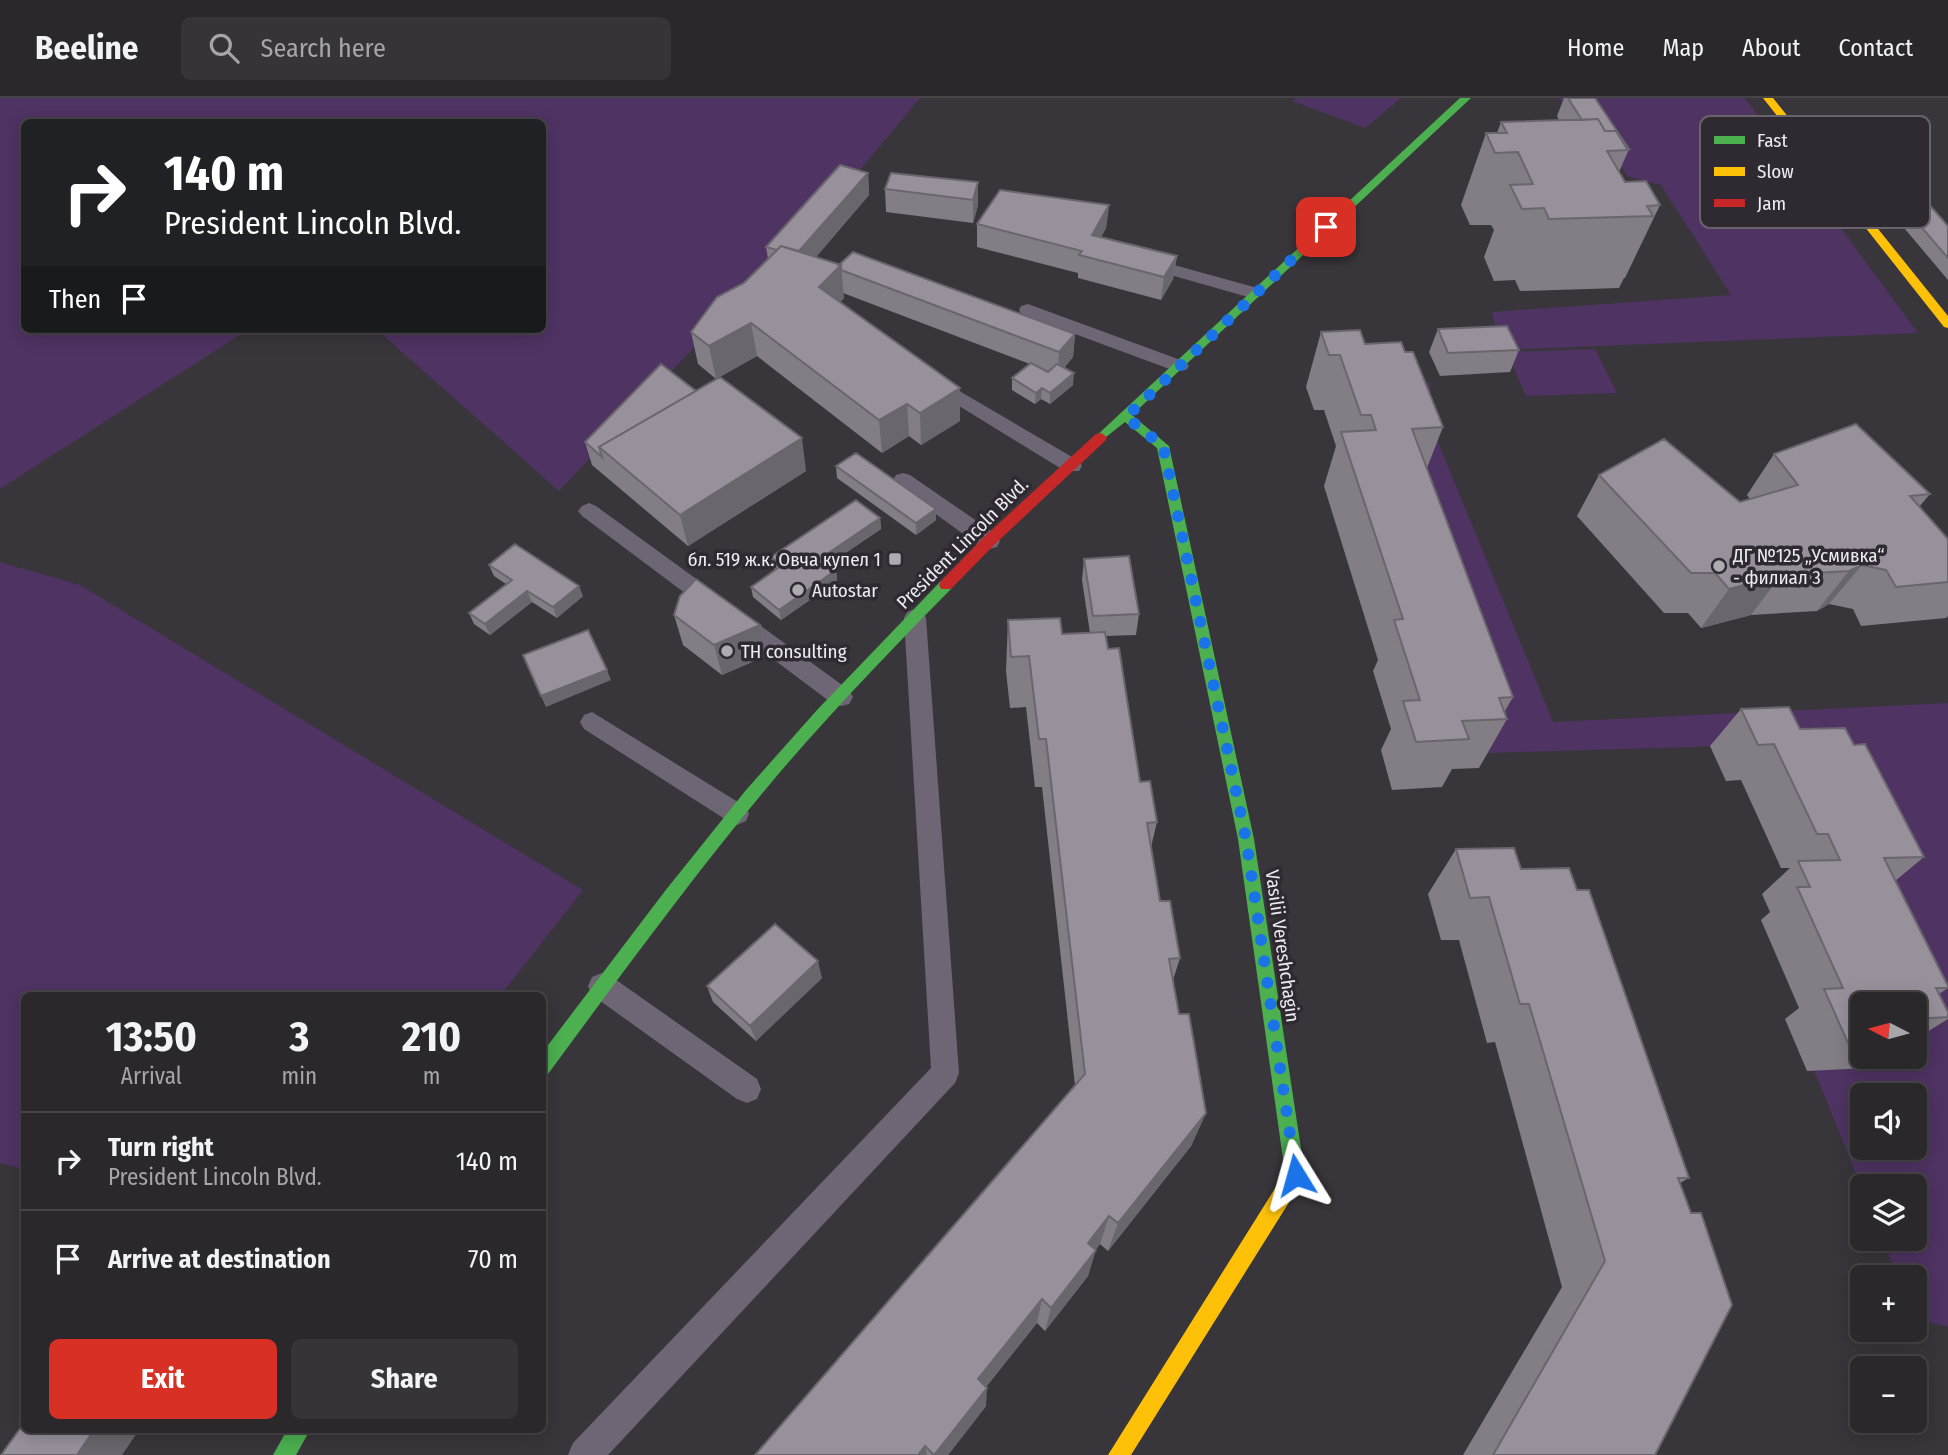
<!DOCTYPE html>
<meta charset="utf-8">
<style>
body{margin:0;font-family:"Fira Sans Condensed",sans-serif;background:#373438;color:#f1f3f6;height:100vh;display:flex;flex-direction:column;font-size:26px;white-space:nowrap}
*{box-sizing:border-box;margin:0}
p{font-size:23px;color:#a6a6a9}
.icon{flex:none;width:38px;height:38px;fill:none;stroke:currentColor;stroke-width:2;stroke-linecap:round;stroke-linejoin:round}
.map{position:relative;flex:1;overflow:hidden}
.sheet{position:absolute;left:21px;top:894px;width:525px;height:441px;display:flex;flex-direction:column;background:#2b282c;border-radius:10px;box-shadow:0 4px 18px #0003,0 0 0 2px #474448}
.sheet>*{flex:none}
.top-card{position:absolute;left:21px;top:21px;width:525px;height:214px;border-radius:10px;box-shadow:0 4px 18px #0003,0 0 0 2px #474448;background:#202124;color:#fff;overflow:hidden}
.needle{width:46px;rotate:276deg}
.tools{position:absolute;left:1850px;top:894px;display:grid;gap:14px}
.tools a{display:grid;place-items:center;width:77px;height:77px;border-radius:10px;background:#2b282c;box-shadow:0 4px 18px #0003,0 0 0 2px #474448;font-size:35px}
.pin{position:absolute;display:grid;place-items:center;width:60px;height:60px;color:#fff;margin:-30px;border-radius:14px;box-shadow:0 4px 10px #0006}
.me{position:absolute;width:77px;margin:-38px;rotate:352deg;stroke-linejoin:round;filter:drop-shadow(0 0 5px #0008)}
.turn{display:flex;align-items:center;gap:24px;height:147px;padding:0 28px;font-size:32px}
.turn .icon{width:91px;height:91px;stroke-width:2.5}
.turn b{display:block;font-size:49px;line-height:60px}
.then{display:flex;align-items:center;height:66px;padding:0 28px;background:#0003;gap:14px;font-size:26px}
.eta{display:flex;justify-content:space-evenly;align-items:center;height:119px;text-align:center}
.eta b{font-size:42px;font-weight:700;line-height:49px}
.primary-button{display:flex;gap:14px;margin-top:auto;padding:14px 28px}
.primary-button a{flex:1;height:80px;border-radius:10px;background:#d93025;color:#fff;font-size:28px;font-weight:700;line-height:80px;text-align:center}
.primary-button a+a{background:#373438;color:#f1f3f6}
ul{padding:0;list-style:none}
li{display:flex;align-items:center;gap:21px;height:98px;padding:0 28px;border-top:2px solid #474448}
li div{flex:1}
li b{display:block;font-size:26px}
li em{font-style:normal}
header{display:flex;align-items:center;gap:42px;box-sizing:border-box;height:98px;padding:0 35px;background:#2b282c;border-bottom:2px solid #474448}
header strong{font-size:33px}
nav{display:flex;gap:38px;margin-inline-start:auto;font-size:24px}
.search{width:490px;height:63px;background:#373438;display:flex;align-items:center;gap:18px;box-sizing:border-box;padding:0 24px;border-radius:10px;color:#a6a6a9;font-size:26px}
.map>svg:first-child{display:block}
</style>
<header>
<strong>Beeline</strong>
<div class="search"><svg class="icon" aria-label="search" viewBox="0 0 24 24"><circle cx="10" cy="10" r="6"/><path d="M15 15l6 6"/></svg>Search here</div>
<nav><a>Home</a><a>Map</a><a>About</a><a>Contact</a></nav>
</header>
<div class="map">
<svg width="1948" height="1357" viewBox="0 0 1948 1357">
<rect width="100%" height="100%" fill="#39363b"/>
<path fill="#4f3363" fill-rule="evenodd" d="M0,0H920L854,79L559,393L376,231H542V24H24V231H249L0,391Z
M1296,0H1401L1365,30L1292,3Z
M1559,0H1745L1918,235L1501,252L1492,214L1731,197L1661,87L1627,78L1586,12H1566Z
M1595,251L1617,295L1526,298L1507,254Z
M1430,284L1433,332L1553,624L1948,605V1229L1915,1220L1914,1180L1898,1179L1883,1141H1914V1088L1862,1090L1814,972L1862,959H1914V906L1756,647L1487,655L1344,288ZM1862,998H1914V1050H1862Z
M0,464L80,487L583,792L500,898H24V1071L0,1065Z"/>
<g fill="none" stroke-linecap="round" stroke-linejoin="round">
<path fill="#6e6674" fill-rule="evenodd" d="M1145,159L1261,191L1264,195L1255,201L1139,168L1136,164L1139,160Z
M1028,206L1186,264L1189,268L1186,272H1172L1021,216L1019,212L1021,208Z
M932,277L1079,363L1082,368L1079,373H1065L925,287L922,283L925,279Z
M903,375L910,377L997,437L1000,443L997,449L989,451L981,449L896,387L893,382L896,377Z
M589,405L596,408L849,592L853,599L849,606L841,608L833,606L582,418L578,413L582,408Z
M915,511L923,514L926,520L959,975L955,985L608,1357H568L573,1345L931,970L904,520L907,514Z
M592,614L746,709L749,716L746,723L737,727L728,723L584,631L580,624L584,617Z
M602,875L612,879L757,981L761,991L757,1001L747,1005L737,1001L592,897L588,888L592,879Z"/>
<path fill="#4caf50" fill-rule="evenodd" d="M1460,0H1471L1132,317L1169,348L1254,741L1305,1077L1293,1098L1286,1101L1279,1098L1276,1091L1285,1075L1238,741L1157,350L1125,324L1101,343L1095,339Z
M946,482L953,487L951,491C893,550 835,610 781,673C699,770 624,873 548,976L542,979V955L665,793L746,692L817,612L941,483Z
M287,1332H310L296,1357H273Z"/>
<path fill="#ffc107" fill-rule="evenodd" d="M1763,0H1773L1948,218V230L1944,229Z
M1286,1081L1293,1084L1296,1091L1293,1098L1131,1357H1108L1279,1084Z"/>
<path fill="#c62828" fill-rule="evenodd" d="M1101,335L1107,339L1106,342L994,447L951,491H941L939,487L941,483L984,439L1096,336Z"/>
</g>
<path fill="#837d86" d="M1564,0H1595L1629,51L1619,74L1625,84L1660,107L1625,180H1624L1619,190L1520,193L1515,182L1494,183L1484,159L1494,132L1491,127H1470L1461,107L1486,35H1497L1501,24L1559,22L1557,18Z
M868,75L869,97L816,159L1075,236L1073,259L1064,270L1073,287L1050,306L1041,301L1035,306L1012,292V280L1030,266L843,195L844,200L840,204L960,323L921,347L909,338L882,355L757,258L716,281L698,266L691,234L768,161L766,149Z
M978,84V107L973,125L886,114L885,91Z
M1885,87L1948,128V182L1878,99Z
M1109,107L1106,130L1101,139L1177,158L1173,181L1161,202L1078,180V175L977,149V126Z
M1438,231L1519,252L1510,274L1440,278L1429,254Z
M1321,234L1365,246L1405,254L1443,329L1427,370L1513,599L1505,613L1507,621L1479,670L1452,671L1442,689L1392,692L1381,652L1391,631L1373,573L1378,562L1324,388L1336,348L1324,312H1314L1306,289Z
M696,293L806,373L688,448L592,367L585,344Z
M1774,356L1930,396L1919,409L1948,441V518L1946,520L1861,528L1853,511L1829,506L1817,513L1751,517L1701,530L1688,515H1664L1577,418L1599,377L1740,404L1750,401L1747,397Z
M836,368L936,411V422L916,437L837,380Z
M880,420L881,431L829,466L836,472L837,483L781,522L753,499L751,489L775,472L773,470L771,459Z
M1084,461L1139,516L1136,537L1105,538L1140,684L1157,724L1151,749L1160,803L1180,860L1173,882L1179,916L1206,1015L1191,1048L1108,1153L1100,1146L1095,1152L1088,1178L1045,1233L1037,1225L986,1289V1308L948,1357H755L1075,987L1042,689H1035L1026,609L1010,610L1006,573L1008,522L1062,536L1090,535L1082,482Z
M489,467L583,498L557,520L532,504L490,537L474,526L469,515L506,486L494,478Z
M674,517L760,527L766,558L722,577L683,547Z
M1741,611L1800,631L1854,647L1924,759L1895,783L1948,888V890L1939,896L1948,914V921L1914,942V906H1862V959H1885L1868,970L1807,973L1785,921L1799,910L1761,822L1770,814L1762,796L1790,770H1781L1741,682L1726,683L1710,648Z
M1456,751L1521,771L1577,792L1689,1080L1680,1085L1655,1357H1463L1562,1189L1495,944L1487,945L1459,842H1441L1428,796Z
M822,880L756,943L713,904L707,888Z"/>
<path fill="#6a666d" d="M868,75L869,97L798,180L795,158Z
M978,84V107L973,125V102Z
M1109,107L1106,130L1090,160L1092,137Z
M1177,158L1173,181L1161,202L1164,179Z
M841,167L844,200L823,222L819,189Z
M751,225L757,258L716,281L709,248Z
M1075,236L1073,259L1058,277L1059,254Z
M1074,275L1073,287L1050,306V295Z
M960,290V323L921,347L920,315Z
M1042,290L1041,301L1035,306L1036,295Z
M907,306L909,338L882,355L879,322Z
M802,340L806,373L688,448L680,417Z
M936,411V422L916,437V425Z
M880,420L881,431L822,471L821,460Z
M1862,467L1829,506L1817,513L1849,473Z
M836,472L837,483L781,522L779,512Z
M1781,477L1751,517L1701,530L1729,491Z
M579,488L583,498L557,520L553,509Z
M527,493L532,504L490,537L485,526Z
M760,527L766,558L722,577L714,547Z
M607,572L611,582L546,609L541,598Z
M818,863L822,880L756,943L750,928Z
M1206,1015L1191,1048L1108,1153L1118,1125Z
M1109,1118L1100,1146L1080,1172L1088,1145Z
M1096,1152L1088,1178L1045,1233L1051,1210Z
M1042,1201L1037,1225L978,1299V1281Z
M987,1290L986,1308L948,1357H934Z
M94,1332H139L122,1357H77Z
M925,1348L927,1357H918Z"/>
<path fill="#98919c" stroke="#6a666d" stroke-width="2" d="M1568,0H1595L1629,51H1627L1616,33H1605L1598,21L1582,22Z
M1598,21L1605,33H1616L1628,52L1607,53L1625,84L1646,83L1660,107L1647,108L1653,118L1549,121L1544,110L1522,111L1510,87L1533,86L1518,54L1495,55L1486,35H1507L1501,24Z
M840,67L868,75L799,153L781,148L777,152L766,149Z
M891,75L978,84L973,102L885,91Z
M1911,86L1948,128V160L1885,87Z
M1000,92L1109,107L1092,137L1177,158L1164,179L1079,157L1082,153L977,126Z
M781,148L841,167L819,189L960,290L920,315L907,306L879,322L751,225L709,248L691,234L717,199L744,185Z
M853,154L1075,236L1059,254L841,172V167H839Z
M1507,228L1519,252L1448,255L1438,231Z
M1360,232L1365,246L1401,244L1405,254H1413L1443,329L1412,331L1513,599L1499,600L1507,621L1462,623L1469,641L1416,644L1403,603L1420,602L1394,522L1403,521L1341,334L1376,332L1371,317H1361L1340,257H1329L1321,234Z
M1031,265L1048,274L1057,266L1074,275L1050,295L1042,290L1036,295L1012,280Z
M661,266L696,293L599,349L602,359L585,344Z
M720,279L802,340L680,417L599,349Z
M1856,326L1930,396L1910,398L1948,441V484L1896,489L1886,472L1862,467L1849,473L1781,477L1729,491L1715,475H1691L1599,377L1664,341L1740,404L1798,387L1774,356Z
M856,355L936,411L916,425L836,368Z
M856,402L880,420L821,460L836,472L779,512L751,489L781,468L771,459Z
M515,446L579,488L553,509L527,493L485,526L469,515L512,482L489,467Z
M1129,458L1139,516L1093,518L1084,461Z
M696,481L760,527L714,547L674,517L680,498Z
M1060,520L1062,536L1105,534L1108,551L1119,550L1140,684L1150,683L1157,724L1147,725L1160,803H1170L1180,860L1169,861L1179,916H1189L1206,1015L1118,1125L1109,1118L1088,1145L1096,1152L1051,1210L1042,1201L978,1281L987,1290L934,1357L925,1348L918,1357H755L1085,976L1046,641H1039L1029,558L1011,559L1008,522Z
M588,532L607,572L541,598L523,557Z
M1789,609L1800,631L1845,630L1854,647L1865,646L1924,759L1884,760L1948,888V890H1936L1948,914V919L1914,921V906H1862V944L1848,945L1824,891L1843,890L1797,789H1810L1798,763L1840,762L1828,736H1817L1774,646L1758,647L1741,611Z
M1514,750L1521,771L1569,770L1577,792H1589L1689,1080H1678L1691,1115H1701L1732,1207L1655,1357H1493L1605,1163L1529,906H1520L1489,799L1470,800L1456,751Z
M775,826L818,863L750,928L707,888Z
M24,1325V1332H94L77,1357H1Z"/>
<g fill="none" stroke-linecap="round" stroke-linejoin="round">
<path stroke="#1a73e8" stroke-width="12" stroke-dasharray="0 21.6" d="M1296,1077L1246,741L1167,366L1163,348L1126,319L1326,129"/>
</g>
<g fill="#afacb1" stroke="#2f2a32" stroke-width="2.5">
<rect x="888" y="454" width="14" height="14" rx="3.5"/>
<circle cx="1719" cy="468" r="7"/>
<circle cx="798" cy="492" r="7"/>
<circle cx="727" cy="553" r="7"/>
</g>
<g text-anchor="middle" stroke-width="7" stroke-linejoin="round" paint-order="stroke">
<g font-size="19" fill="#eeebf1" stroke="#2f2a32">
<text transform="translate(962 445) rotate(-45)" y="7">President Lincoln Blvd.</text>
<text transform="translate(1283 848) rotate(82)" y="7">Vasilii Vereshchagin</text>
</g>
<g font-size="19" fill="#eeebf1" stroke="#2f2a32" text-anchor="start">
<text x="1733" y="464">ДГ №125 „Усмивка“<tspan x="1733" dy="22">- филиал 3</tspan></text>
<text x="881" y="468" text-anchor="end">бл. 519 ж.к. Овча купел 1</text>
<text x="812" y="499">Autostar</text>
<text x="741" y="560">TH consulting</text>
</g>
</g>
<rect x="1700" y="18" width="230" height="112" rx="10" fill="#2f2a32" stroke="#68646b" stroke-width="2"/>
<rect x="1714" y="38" width="31" height="8" fill="#4caf50"/>
<rect x="1714" y="69" width="31" height="9" fill="#ffc107"/>
<rect x="1714" y="101" width="31" height="8" fill="#c62828"/>
<g font-size="19" fill="#eeebf1">
<text x="1757" y="49">Fast</text>
<text x="1757" y="80">Slow</text>
<text x="1757" y="112">Jam</text>
</g>
</svg>
<div class="tools">
<a><svg class="needle" viewBox="-14 -14 28 28"><path d="M0-13l5 13h-10z" fill="#e53935"/><path d="M0 13l5-13h-10z" fill="#a6a6a9"/></svg></a>
<a><svg class="icon" aria-label="sound" viewBox="0 0 24 24"><path d="M4 9h4l5-4v14l-5-4H4zM17 9q2 3 0 6"/></svg></a>
<a><svg class="icon" aria-label="layers" viewBox="0 0 24 24"><path d="M12 4l9 5-9 5-9-5zM3 14l9 5 9-5"/></svg></a>
<a>+</a>
<a>−</a>
</div>
<div class="pin" style="left:1326px;top:129px;background:#d93025"><svg class="icon" aria-label="arrive" viewBox="0 0 24 24"><path d="M6 21V4h12l-3 4 3 4H6"/></svg></div>
<svg class="me" style="left:1296px;top:1077px" viewBox="-20 -20 40 40"><path d="M0-17L14 15 0 8-14 15z" fill="#1a73e8" stroke="#fff" stroke-width="4"/></svg>
<div class="top-card">
<div class="turn"><svg class="icon" aria-label="right" viewBox="0 0 24 24"><path d="M7 20v-9h11M14 6l5 5-5 5"/></svg><div><b>140 m</b>President Lincoln Blvd.</div></div>
<div class="then">Then<svg class="icon" aria-label="arrive" viewBox="0 0 24 24"><path d="M6 21V4h12l-3 4 3 4H6"/></svg></div>
</div>
<section class="sheet">
<div class="eta">
<div><b>13:50</b><p>Arrival</p></div>
<div><b>3</b><p>min</p></div>
<div><b>210</b><p>m</p></div>
</div>
<ul>
<li><svg class="icon" aria-label="right" viewBox="0 0 24 24"><path d="M7 20v-9h11M14 6l5 5-5 5"/></svg><div><b>Turn right</b><p>President Lincoln Blvd.</p></div><em>140 m</em></li>
<li><svg class="icon" aria-label="arrive" viewBox="0 0 24 24"><path d="M6 21V4h12l-3 4 3 4H6"/></svg><div><b>Arrive at destination</b></div><em>70 m</em></li>
</ul>
<div class="primary-button"><a>Exit</a><a>Share</a></div>
</section>
</div>
